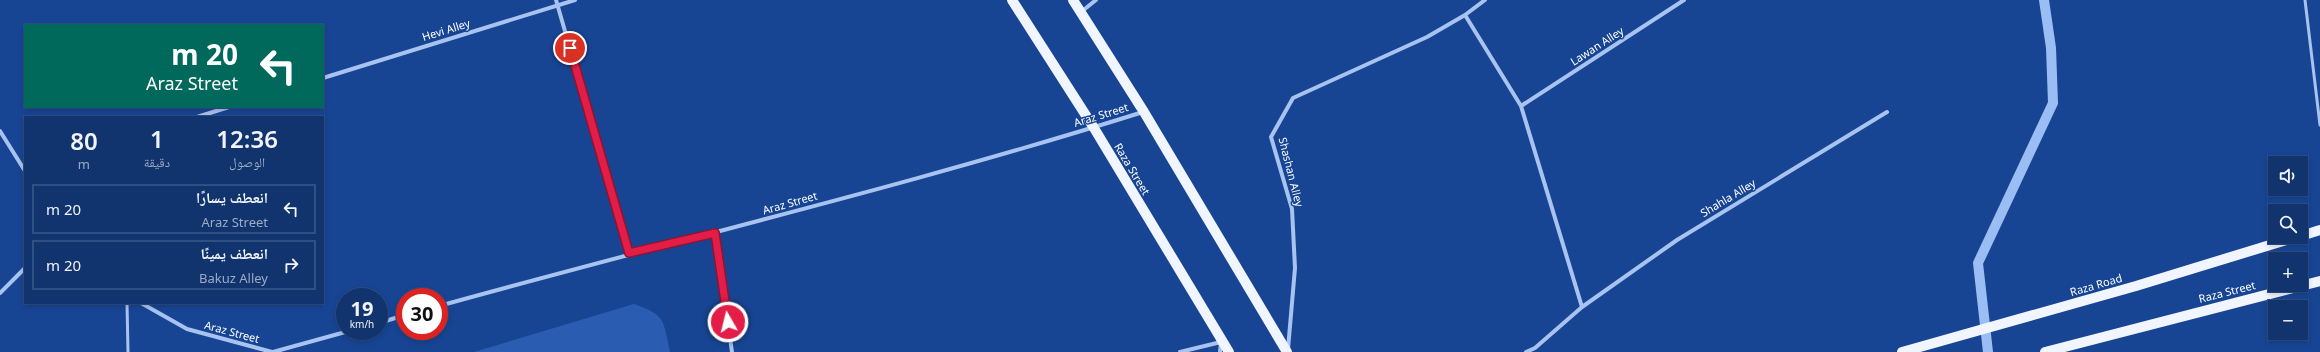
<!DOCTYPE html>
<html lang="ar">
<meta charset="utf-8">
<style>
body{margin:0;font-family:"Noto Sans","Noto Naskh Arabic",sans-serif;background:#1a3c74;color:#f1f3f6;direction:rtl;height:100vh;display:flex;flex-direction:column;font-size:15px;white-space:nowrap}
*{box-sizing:border-box;margin:0}
p{font-size:13px;color:#9caac3}
.icon{flex:none;width:22px;height:22px;fill:none;stroke:currentColor;stroke-width:2;stroke-linecap:round;stroke-linejoin:round}
.map{position:relative;flex:1;overflow:hidden;direction:ltr}
.sheet{position:absolute;left:24px;top:116px;width:300px;height:188px;display:flex;flex-direction:column;background:#11346f;border-radius:0px;box-shadow:0 2px 6px #0003,0 0 0 1px #304f82;direction:rtl}
.sheet>*{flex:none}
.hud{position:absolute;left:24px;top:24px;width:300px;height:84px;border-radius:0px;box-shadow:0 2px 6px #0003,0 0 0 1px #304f82;direction:rtl;background:#00695c;color:#fff;overflow:hidden}
.buttons{position:absolute;left:2268px;top:156px;display:grid;gap:8px}
.buttons a{display:grid;place-items:center;width:40px;height:40px;border-radius:0px;background:#11346f;box-shadow:0 2px 6px #0003,0 0 0 1px #304f82;font-size:20px}
.speed{position:absolute;left:336px;top:288px;display:flex;gap:8px;font-size:20px;font-weight:700;text-align:center}
.speed>*{display:grid;place-content:center;width:52px;height:52px;border-radius:50%;background:#11346f;box-shadow:0 2px 6px #0003,0 0 0 1px #304f82;line-height:1}
.speed small{font-size:10px;font-weight:400}
.speed .limit{border:6px solid #d22;background:#fff;color:#111}
.pin{position:absolute;display:grid;place-items:center;width:34px;height:34px;color:#fff;margin:-17px;border:2px solid #fff;border-radius:50%;box-shadow:0 1px 4px #0007}
.me{position:absolute;width:44px;margin:-22px;rotate:352deg;stroke-linejoin:round;filter:drop-shadow(0 0 3px #0008)}
.turn{display:flex;align-items:center;gap:14px;height:84px;padding:0 20px;font-size:18px}
.turn .icon{width:52px;height:52px;stroke-width:2.5}
.turn b{display:block;font-size:28px;line-height:34px}
.eta{display:flex;justify-content:space-evenly;align-items:center;height:68px;text-align:center}
.eta b{font-size:24px;font-weight:600;line-height:28px}
ul{padding:0;list-style:none}
li{display:flex;align-items:center;gap:12px;height:50px;margin:0 8px 6px;padding:0 12px;border:2px solid #304f82;border-radius:0px}
li div{flex:1}
li b{display:block;font-size:15px}
li em{font-style:normal}
.map>svg:first-child{display:block}
</style>
<div class="map">
<svg width="2320" height="352" viewBox="0 0 2320 352">
<rect width="100%" height="100%" fill="#174594"/>
<path fill="#2a5db2" d="M634,304C666,315 663,320 670,352H474Z"/>
<g fill="none" stroke-linecap="round" stroke-linejoin="round">
<path stroke="#9abdf3" stroke-width="10" d="M1988,352L1978,263L2053,103L2051,48L2044,0"/>
<path stroke="#a8c3f0" stroke-width="3" d="M2305,0L2320,125
M127,303L128,352"/>
<path stroke="#a8c3f0" stroke-width="4" d="M556,0L629,253
M1081,12L1096,0
M1465,15L1521,106L1582,307
M323,78L575,0
M1521,106L1684,0
M197,117L229,107
M0,131L25,171
M715,233L732,352
M0,293L25,268
M141,303L187,329L272,352
M439,306C673,241 911,185 1143,112
M379,323L405,315
M1288,349L1295,268L1292,209L1271,137L1293,98L1427,37L1465,15L1485,0
M273,352L349,331
M1180,352L1221,342L1220,352
M1526,352L1535,348L1582,307L1677,240L1887,112"/>
<path stroke="#f1f5ff" stroke-width="10" d="M1012,0L1094,128L1229,352
M1073,0L1144,112L1287,352
M2301,236L2320,230
M1902,352L2136,286L2296,237
M2045,352L2320,281"/>
</g>
<g fill="none" stroke-linecap="round" stroke-linejoin="round">
<defs>
<path id="route" d="M570,48L629,253L715,233L728,322"/>
</defs>
<use href="#route" stroke="#92132f" stroke-width="10"/>
<use href="#route" stroke="#e11d48" stroke-width="7"/>
</g>
<g text-anchor="middle" stroke-width="3" stroke-linejoin="round" paint-order="stroke">
<g font-size="11" fill="#fff" stroke="#174594">
<text transform="translate(446 30) rotate(-17)" y="4">Hevi Alley</text>
<text transform="translate(1597 46) rotate(-33)" y="4">Lawan Alley</text>
<text transform="translate(1101 115) rotate(-17)" y="4">Araz Street</text>
<text transform="translate(1132 169) rotate(59)" y="4">Raza Street</text>
<text transform="translate(1291 172) rotate(76)" y="4">Shashan Alley</text>
<text transform="translate(1728 198) rotate(-31)" y="4">Shahla Alley</text>
<text transform="translate(790 203) rotate(-16)" y="4">Araz Street</text>
<text transform="translate(2096 285) rotate(-16)" y="4">Raza Road</text>
<text transform="translate(2227 292) rotate(-14)" y="4">Raza Street</text>
<text transform="translate(232 332) rotate(15)" y="4">Araz Street</text>
</g>
</g>
</svg>
<div class="buttons">
<a><svg class="icon" aria-label="sound" viewBox="0 0 24 24"><path d="M4 9h4l5-4v14l-5-4H4zM17 9q2 3 0 6"/></svg></a>
<a><svg class="icon" aria-label="search" viewBox="0 0 24 24"><circle cx="10" cy="10" r="6"/><path d="M15 15l6 6"/></svg></a>
<a>+</a>
<a>−</a>
</div>
<div class="speed"><div>19<small>km/h</small></div><div class="limit">30</div></div>
<div class="pin" style="left:570px;top:48px;background:#d93025"><svg class="icon" aria-label="arrive" viewBox="0 0 24 24"><path d="M6 21V4h12l-3 4 3 4H6"/></svg></div>
<svg class="me" style="left:728px;top:322px" viewBox="-20 -20 40 40"><circle r="17" fill="#e11d48" stroke="#fff" stroke-width="3"/><path d="M0-11L8 9 0 5-8 9z" fill="#fff"/></svg>
<div class="hud">
<div class="turn"><svg class="icon" aria-label="left" viewBox="0 0 24 24"><path d="M17 20v-9H6M10 6l-5 5 5 5"/></svg><div><b>20 m</b>Araz Street</div></div>
</div>
<section class="sheet">
<div class="eta">
<div><b>12:36</b><p>الوصول</p></div>
<div><b>1</b><p>دقيقة</p></div>
<div><b>80</b><p>m</p></div>
</div>
<ul>
<li><svg class="icon" aria-label="left" viewBox="0 0 24 24"><path d="M17 20v-9H6M10 6l-5 5 5 5"/></svg><div><b>انعطف يسارًا</b><p>Araz Street</p></div><em>20 m</em></li>
<li><svg class="icon" aria-label="right" viewBox="0 0 24 24"><path d="M7 20v-9h11M14 6l5 5-5 5"/></svg><div><b>انعطف يمينًا</b><p>Bakuz Alley</p></div><em>20 m</em></li>
</ul>
</section>
</div>
